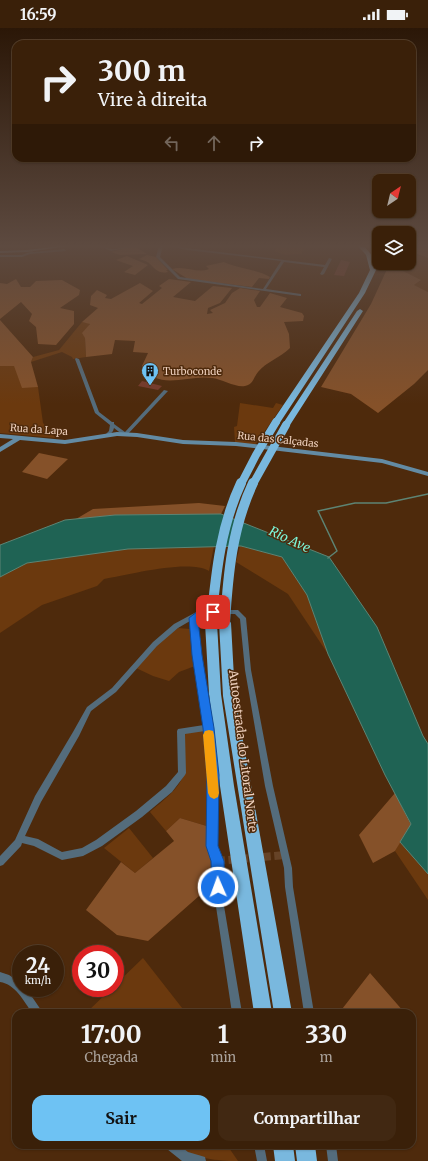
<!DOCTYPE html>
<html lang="pt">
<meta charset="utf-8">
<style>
body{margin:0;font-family:Merriweather,serif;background:#412812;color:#f1f3f6;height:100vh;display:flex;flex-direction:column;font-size:15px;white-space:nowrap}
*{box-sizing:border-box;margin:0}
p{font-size:13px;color:#aba39c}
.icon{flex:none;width:22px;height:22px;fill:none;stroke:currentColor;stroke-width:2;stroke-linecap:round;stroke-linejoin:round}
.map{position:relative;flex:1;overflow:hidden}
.side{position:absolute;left:12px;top:981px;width:404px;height:140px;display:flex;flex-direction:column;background:#3a2009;border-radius:12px;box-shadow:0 1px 3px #0004,0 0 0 1px #543e2a}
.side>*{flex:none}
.banner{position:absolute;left:12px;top:12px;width:404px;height:122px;border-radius:12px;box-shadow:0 1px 3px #0004,0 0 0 1px #543e2a;background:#3a2009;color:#f1f3f6;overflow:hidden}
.needle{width:26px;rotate:35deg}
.fabs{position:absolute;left:372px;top:146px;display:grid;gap:8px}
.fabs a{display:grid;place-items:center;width:44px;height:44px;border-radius:8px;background:#3a2009;box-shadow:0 1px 3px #0004,0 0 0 1px #543e2a;font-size:20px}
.speed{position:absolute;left:12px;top:917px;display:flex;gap:8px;font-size:20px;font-weight:700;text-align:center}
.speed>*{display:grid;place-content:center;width:52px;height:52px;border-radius:50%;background:#3a2009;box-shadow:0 1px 3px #0004,0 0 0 1px #543e2a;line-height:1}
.speed small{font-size:10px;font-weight:400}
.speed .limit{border:6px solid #d22;background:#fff;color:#111}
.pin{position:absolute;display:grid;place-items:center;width:34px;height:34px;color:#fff;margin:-17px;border-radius:8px;box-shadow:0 2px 6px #0006}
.me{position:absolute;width:44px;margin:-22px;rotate:358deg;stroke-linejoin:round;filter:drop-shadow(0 0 3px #0008)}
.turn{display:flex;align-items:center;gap:14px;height:84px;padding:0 20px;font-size:18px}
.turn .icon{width:52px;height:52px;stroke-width:2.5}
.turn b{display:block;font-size:28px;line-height:34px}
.lanes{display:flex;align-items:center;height:38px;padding:0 20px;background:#0003;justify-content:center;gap:20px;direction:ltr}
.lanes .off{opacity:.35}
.eta{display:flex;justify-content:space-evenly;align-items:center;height:68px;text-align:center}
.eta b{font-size:24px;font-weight:700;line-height:28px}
.primary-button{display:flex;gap:8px;margin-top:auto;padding:8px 20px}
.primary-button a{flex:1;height:46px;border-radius:12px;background:#6ec2f3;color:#111;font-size:16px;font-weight:700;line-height:46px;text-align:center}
.primary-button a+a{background:#412812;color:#f1f3f6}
.status{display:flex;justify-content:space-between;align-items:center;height:28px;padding:0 20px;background:#3a2009;direction:ltr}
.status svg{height:11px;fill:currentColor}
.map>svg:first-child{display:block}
</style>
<div class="status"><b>16:59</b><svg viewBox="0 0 49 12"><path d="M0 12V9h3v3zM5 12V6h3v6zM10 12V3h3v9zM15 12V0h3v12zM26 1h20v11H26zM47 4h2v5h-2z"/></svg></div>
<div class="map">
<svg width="428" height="1133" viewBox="0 0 428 1133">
<rect width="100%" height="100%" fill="#4e2a0c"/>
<path fill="#6b390e" d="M278,218H307L301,226L285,227L276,224L275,222Z
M409,226C416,226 421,229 428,229V226V264L413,257L420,253L401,242L386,238V235H409Z
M82,294L90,295L85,310L86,329L73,331L72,329L62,324L31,334L33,329L59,322Z
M0,338H14L38,359L43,395L56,410L0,405Z
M240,375L273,380L276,375L283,377L255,417L235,414L234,399L237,398Z
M214,518L209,543C188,531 129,547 104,551L97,558L42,577L0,605V549L27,535L128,521Z
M240,518L282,529L307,567L328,626L288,566L236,534Z
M178,600L190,601L195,638L179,644L169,653L153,648L136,640L162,612Z
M203,702L207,705L211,744L210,799L180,790L166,803L150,784C161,774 183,759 184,743C185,732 183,719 183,708L188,704Z
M129,800L153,830L135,845L104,820Z
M400,814L428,846V872L395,823Z
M143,930L186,985H86L112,960H115V957Z
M177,1117H227L238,1133C219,1133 192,1131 177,1117Z"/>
<path fill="#855129" d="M134,218L147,226L120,227L111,224Z
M409,219L428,220V230L417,226H409Z
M147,227L156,229L168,242H166L168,244C160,246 156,242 151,237C149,234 143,232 139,231Z
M127,228L148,237L135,247L124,244L133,238L116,232Z
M224,234C239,241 256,241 270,249L269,251L259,250L252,259L188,251L172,241C185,237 197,246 209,241L206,238Z
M388,239L401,242L421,252L414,257L428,264V342L414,356L378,385L351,366L321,359L371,276Z
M16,251L21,259H30L36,253L62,252L80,262L79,267L60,280L74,283V296L56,317L38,316L36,299L29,293L32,286L21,274L0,291V255L7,256Z
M169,251L191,254L173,269L195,273L213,258L232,260L220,275L208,280L207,286L213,285L210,282L225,275L232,265L240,260L260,263L254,272L257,279H260L270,265L287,270L280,279L302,285L304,288L303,293L284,294L289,306L290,320C281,329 266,334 258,344C253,350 254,356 245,358C236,360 222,351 212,350C189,346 158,364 142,338L148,325L133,324L135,313L115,312L112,326L86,329L85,310L82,305L90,296L82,294L98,280L90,277L91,268L97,262L107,267L105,270L111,271L140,255L153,263L139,275L142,276L162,260L159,258Z
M0,292L33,329L31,334L38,359L22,360L14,338H0Z
M39,425L68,431L47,451L22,444Z
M199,475L225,478L221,486L115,487L76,491L93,481Z
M395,765L411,797L395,823L373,835L359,807Z
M180,790L210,799L216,853L148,913L117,907L86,882L121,834L135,845L174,813L166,803Z
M370,945L404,984L339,985Z"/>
<path fill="#1f6354" stroke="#5d8474" d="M221,486L329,529L377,599L423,708L428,716V846L400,814L411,796L385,747L328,626L307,567L282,529L241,518L128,521L27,535L0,549V517L65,492L115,487Z"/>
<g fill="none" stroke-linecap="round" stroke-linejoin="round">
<path stroke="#5d8474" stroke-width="1.5" d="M328,530L337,523L318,483L355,475H386L428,466"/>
</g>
<path fill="#773a2a" d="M341,232L350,234L344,248L334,247Z
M142,353L162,358L158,362L138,358Z"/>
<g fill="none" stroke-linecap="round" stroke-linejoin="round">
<path stroke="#664327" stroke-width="8" stroke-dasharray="8 3.5" stroke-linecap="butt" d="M217,833L285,827"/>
<path fill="#546c7c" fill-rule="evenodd" d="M99,218C104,217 108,221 112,221C120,221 128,217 136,218L111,223Z
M159,218H163L160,229L180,249L263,261L281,233L187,222L169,218H173L187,220L325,237L329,230L332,231L324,246L322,247L320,246L324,239L284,234L266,261L301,266V268H300L178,251L156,229Z
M65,221L66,223L30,226L22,229H0V227H22L32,223L33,224Z
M76,330L79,331L99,384L112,394H114V396L125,404L164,362L168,363L127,407H123L114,400L113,403L109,408H105V407L109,403L110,397L95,385L75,331Z
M200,582H238L246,590L251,642L273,758L292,840L293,859L314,985H304L285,859L284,840L265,758L245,642L240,591L235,586H203L196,590L200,627L212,700L217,747L216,818L221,833L223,872L242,985H232L215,872L213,833L208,818L209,747L205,703L185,706L186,745L185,747L172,764L142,789L102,818L83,828L62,832L34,818L22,815L21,818L3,837L0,838V828L15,812L35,768L73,704L87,679L112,660L153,614L174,596ZM190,593L194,627L204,697L178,701L177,703L178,744L166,758L136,783L96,812L82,820L62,824L38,811L25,808L41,774L79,708L91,683L116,664L157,618L178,600Z
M0,944L9,947L20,954L21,955V960H26L41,982L43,985H32C24,973 15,956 0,954Z
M166,1117H179L188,1124L205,1129L206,1133H182L167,1121Z
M254,1117H264L267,1133H257Z
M326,1117H336L338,1133H328Z"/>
<path fill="#638ba4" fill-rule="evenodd" d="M117,404L137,405L183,412L236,414L382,431L428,444V448L382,435L236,418L183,416L137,409L117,408L65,416L20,412L0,424V419L13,411L0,410V406L65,412Z"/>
<path fill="#6fa3c2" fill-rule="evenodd" d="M60,218H69L27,224L0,225V223L27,222Z"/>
<path fill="#79b8de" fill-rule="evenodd" d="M358,218L365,219L373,229L375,218H379L376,242L365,265L279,396H273L272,394L359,265L370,242L366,227Z
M360,281L363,283L290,397L286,400L283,399L282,397L357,283Z
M211,591L215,592L217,595L221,666L234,758L272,985H254L220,758L209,666L205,595L207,592Z
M225,591L229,592L231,595L235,668L292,985H274L223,668L219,595L221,592Z
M273,1117H293L295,1133H275Z
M295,1117H315L317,1133H297Z"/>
<path stroke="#79b8de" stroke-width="8" d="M241,456L256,427L276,394
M253,456L286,397"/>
<path stroke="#79b8de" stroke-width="10" d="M211,595C216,546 220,500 241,455
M225,595C228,546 232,500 253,455"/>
</g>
<linearGradient id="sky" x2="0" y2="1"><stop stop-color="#2b1707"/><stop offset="0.58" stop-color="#5d4a40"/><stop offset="1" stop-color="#5d4a40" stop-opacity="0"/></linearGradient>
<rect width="428" height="376" fill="url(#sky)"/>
<path fill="#1a73e8" stroke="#114b97" d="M202,580H213L218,584L217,587H204L198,591L202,627L214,700L219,747L218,818L224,833L225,859L223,864L218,866L214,864L212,859L211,833L206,818L207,747L203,700L192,627L189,590Z"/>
<path fill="#f59e0b" d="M209,702L213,703L214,707L219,765L218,769L214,771L210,769L208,765L203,707L205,703Z"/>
<defs>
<symbol id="building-pin" viewBox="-11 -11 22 30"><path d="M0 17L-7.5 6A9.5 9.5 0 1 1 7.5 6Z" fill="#6ec2f3" stroke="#4e2a0c"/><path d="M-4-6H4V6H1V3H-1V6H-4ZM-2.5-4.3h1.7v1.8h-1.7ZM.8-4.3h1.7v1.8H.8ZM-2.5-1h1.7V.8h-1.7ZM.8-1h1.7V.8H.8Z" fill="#111"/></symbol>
</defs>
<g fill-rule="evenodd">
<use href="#building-pin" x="140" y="333" width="20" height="27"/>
</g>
<g text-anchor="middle" stroke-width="3" stroke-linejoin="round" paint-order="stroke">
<g font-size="10" fill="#efd1be" stroke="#4e2a0c" text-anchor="start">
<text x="163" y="347">Turboconde</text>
</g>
<g font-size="10" fill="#efd1be" stroke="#4e2a0c">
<text transform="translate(39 401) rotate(4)" y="4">Rua da Lapa</text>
<text transform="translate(278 411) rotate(6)" y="4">Rua das Calçadas</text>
</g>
<g font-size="12" fill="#efd1be" stroke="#4e2a0c">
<text transform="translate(243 723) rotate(83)" y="4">Autoestrada do Litoral Norte</text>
</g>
<g font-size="13" font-style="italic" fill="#7cf7da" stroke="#4e2a0c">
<text transform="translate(290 511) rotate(25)" y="5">Rio Ave</text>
</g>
</g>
</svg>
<div class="fabs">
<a><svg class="needle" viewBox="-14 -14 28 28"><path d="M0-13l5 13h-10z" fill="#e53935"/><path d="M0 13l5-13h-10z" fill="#aba39c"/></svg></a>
<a><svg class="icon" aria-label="layers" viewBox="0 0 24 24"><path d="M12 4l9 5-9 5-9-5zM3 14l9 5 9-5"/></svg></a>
</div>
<div class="speed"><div>24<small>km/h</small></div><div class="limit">30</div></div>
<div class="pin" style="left:213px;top:584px;background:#d93025"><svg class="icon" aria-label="arrive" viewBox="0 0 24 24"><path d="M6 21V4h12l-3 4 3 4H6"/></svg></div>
<svg class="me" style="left:218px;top:859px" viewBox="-20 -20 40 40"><circle r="17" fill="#1a73e8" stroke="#fff" stroke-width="3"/><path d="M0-11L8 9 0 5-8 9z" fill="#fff"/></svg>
<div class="banner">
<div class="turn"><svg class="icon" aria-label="right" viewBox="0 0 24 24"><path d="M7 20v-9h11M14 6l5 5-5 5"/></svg><div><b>300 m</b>Vire à direita</div></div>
<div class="lanes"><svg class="icon off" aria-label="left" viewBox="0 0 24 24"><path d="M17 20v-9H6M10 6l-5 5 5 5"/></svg><svg class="icon off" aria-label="ahead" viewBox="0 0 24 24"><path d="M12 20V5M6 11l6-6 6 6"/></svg><svg class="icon" aria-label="right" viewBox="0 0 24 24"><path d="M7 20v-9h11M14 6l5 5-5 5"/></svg></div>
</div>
<section class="side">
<div class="eta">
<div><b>17:00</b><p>Chegada</p></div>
<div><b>1</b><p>min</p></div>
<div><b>330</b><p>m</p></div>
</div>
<div class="primary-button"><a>Sair</a><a>Compartilhar</a></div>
</section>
</div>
